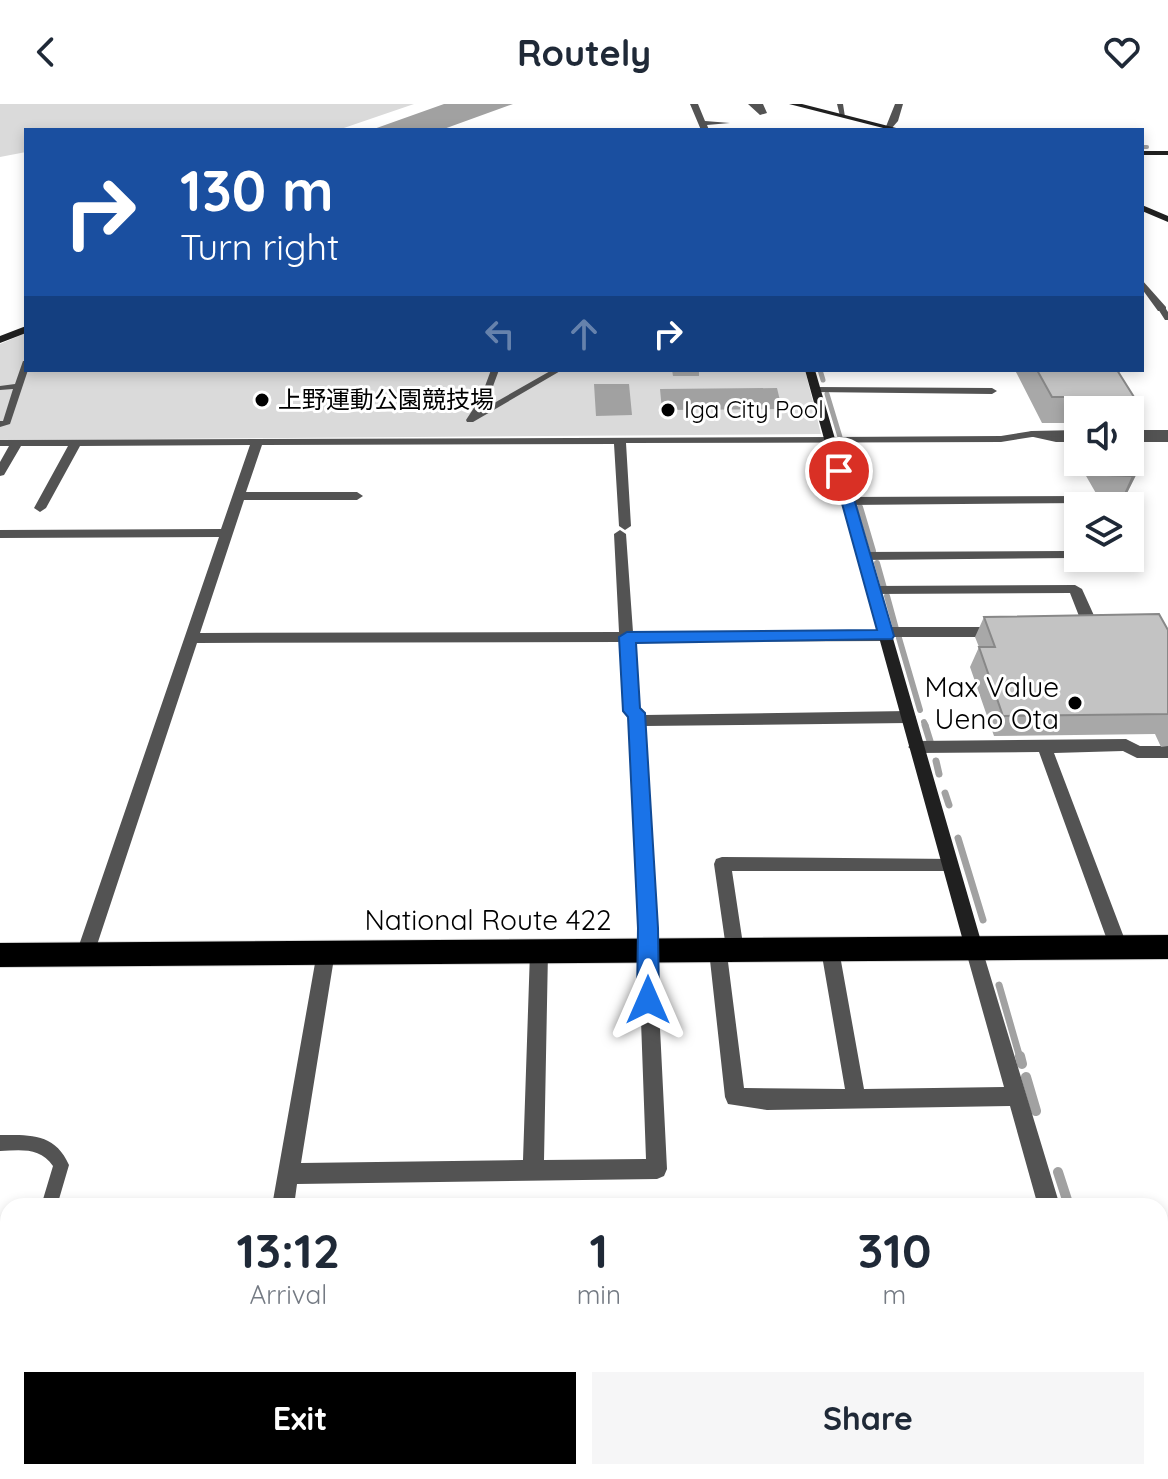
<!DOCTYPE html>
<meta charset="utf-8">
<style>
body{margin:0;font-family:Quicksand,"Noto Sans JP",sans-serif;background:#f6f6f7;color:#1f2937;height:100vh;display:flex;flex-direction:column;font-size:30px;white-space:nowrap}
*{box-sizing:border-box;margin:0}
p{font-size:26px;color:#747a83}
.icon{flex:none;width:44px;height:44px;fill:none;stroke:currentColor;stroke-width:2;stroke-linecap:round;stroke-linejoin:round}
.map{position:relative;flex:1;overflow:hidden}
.sheet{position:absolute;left:0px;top:1094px;width:1168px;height:282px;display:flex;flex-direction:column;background:#fff;border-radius:24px 24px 0 0;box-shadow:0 4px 12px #0003}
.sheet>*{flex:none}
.top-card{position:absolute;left:24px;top:24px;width:1120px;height:244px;border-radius:0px;box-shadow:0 4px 12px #0003;background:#1a4fa0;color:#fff;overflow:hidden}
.controls{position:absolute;left:1064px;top:292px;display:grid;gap:16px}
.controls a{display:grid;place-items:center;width:80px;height:80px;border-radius:0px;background:#fff;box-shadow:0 4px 12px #0003;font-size:40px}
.pin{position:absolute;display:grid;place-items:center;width:68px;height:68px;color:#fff;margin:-34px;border:4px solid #fff;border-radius:50%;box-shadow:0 2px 8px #0007}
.me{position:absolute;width:88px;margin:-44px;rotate:0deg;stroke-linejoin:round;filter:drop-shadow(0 0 6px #0008)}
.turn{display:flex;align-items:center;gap:28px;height:168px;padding:0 24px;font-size:36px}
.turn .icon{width:104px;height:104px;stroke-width:2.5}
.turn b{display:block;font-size:56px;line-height:68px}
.lanes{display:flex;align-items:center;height:76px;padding:0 24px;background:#0003;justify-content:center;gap:40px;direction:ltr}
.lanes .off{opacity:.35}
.eta{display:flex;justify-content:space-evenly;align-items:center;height:136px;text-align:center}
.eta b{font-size:48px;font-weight:800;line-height:56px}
.action{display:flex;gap:16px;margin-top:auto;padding:16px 24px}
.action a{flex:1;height:92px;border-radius:0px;background:#000;color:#fff;font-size:32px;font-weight:800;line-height:92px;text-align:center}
.action a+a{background:#f6f6f7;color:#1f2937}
header{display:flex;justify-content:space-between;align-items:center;height:104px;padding:0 24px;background:#fff;font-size:36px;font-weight:800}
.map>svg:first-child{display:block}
</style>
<header><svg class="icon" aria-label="back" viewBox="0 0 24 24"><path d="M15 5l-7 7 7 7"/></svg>Routely<svg class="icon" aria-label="heart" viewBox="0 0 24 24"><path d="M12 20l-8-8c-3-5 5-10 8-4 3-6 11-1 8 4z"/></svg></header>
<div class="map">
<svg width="1168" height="1375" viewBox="0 0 1168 1375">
<rect width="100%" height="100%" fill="#fff"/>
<path fill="#dadada" d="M0,0H414L338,26H26V48L0,53Z
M26,229V266H805L821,330L0,336V240Z"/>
<path fill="#a1a1a1" d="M444,0H513L441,26H371Z
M594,280H629L632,311L596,312Z
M777,284L782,305L662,306L660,285Z"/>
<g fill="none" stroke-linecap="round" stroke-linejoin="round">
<path stroke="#a1a1a1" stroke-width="4" d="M1142,43H1147"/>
<path stroke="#a1a1a1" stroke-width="5" d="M820,266L823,276
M827,290L840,333
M842,339L849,364"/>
<path stroke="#a1a1a1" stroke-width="6" d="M848,362L857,392
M860,403L873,447
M877,459L884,484
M887,492L896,525
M899,534L920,606
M924,618L926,623"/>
<path stroke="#a1a1a1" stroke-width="7" d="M925,621L930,637
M936,657L939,670
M945,689L949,701
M958,734L983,816
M999,881L1020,954"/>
<path stroke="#a1a1a1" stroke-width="10" d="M1020,952L1022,960
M1026,973L1036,1007
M1058,1068L1069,1102
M1146,1368L1148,1375"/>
<defs>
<path id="highway" d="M1168,831V855L0,863V839Z"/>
</defs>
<use href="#highway" stroke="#dbdbdb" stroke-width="2"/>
<path fill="#535353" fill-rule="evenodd" d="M837,0H843L845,13L840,12Z
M1159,203L1166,205L1168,208V216H1165L1158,205Z
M23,257H26V266H28L10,320L0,323V317H3L13,285L0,286V282L15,280Z
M491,266H499L489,293L480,307L552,266H562L473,318H467L466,316L481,293Z
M1032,327L1056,332H1078V338H1056L1029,332V328Z
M1130,332H1168V338H1130Z
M0,1031C30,1031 55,1029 69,1061L57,1102H41L53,1062C40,1043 21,1046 0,1047Z
M8,1224V1261L6,1265L0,1268V1232L2,1227Z"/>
<path fill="#535353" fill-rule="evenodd" d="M690,0H698L705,17L730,19L707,21L709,26H701Z
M748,0H763L767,9L760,11Z
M895,0H903L898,17L891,25H885Z
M1142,176L1166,203V207H1158L1142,185Z
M816,283L992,284L997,287L992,290L812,288L811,286Z
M1078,326V332L1032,333L1001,338L626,339L631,422L625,426L619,422L614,340L262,341L246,388H357L363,392L357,396H244L200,529L619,528L614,430L620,426L626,430L633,528L878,527L885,523H1000L1007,528L1000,533H893L886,537L634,538L638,604L642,605L645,611L908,607L916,613L908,619L645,622L667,1065L664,1072L657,1075L297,1080L294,1102H272L317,848L320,842L326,840L332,842L335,848L301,1059L523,1056L530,848L533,842L539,840L545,842L548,848L544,1056L646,1055L630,612L624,607L620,538L197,539L94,850L91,856L85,858L79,856L76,850L219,433L0,434V426L221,425L250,341L80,342L46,404L40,408L34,404L68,342H21L4,371L0,372V358L9,342H0V336L835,333L1001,332L1032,327Z
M1130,326H1168V332H1130Z
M1082,392L1086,393V399L847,401L841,397L847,393Z
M1066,447L1071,448V454L863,456L856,452L863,448Z
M1075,481L1082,485L1101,527L1099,530H1086L1070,489L873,490L866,486L873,482Z
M1126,635L1140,642H1168V654H1137L1123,647L1054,649L1128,844L1125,850L1119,852L1113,850L1110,844L1039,648L916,649L908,643L916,637Z
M722,753L955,755L957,760L955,765L949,767H732L744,847L741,853L735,855L727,850L744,984L845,985L821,846L824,840L830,838L836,840L839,846L864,985L1004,983L965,844L968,838L974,836L980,838L1060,1102H1038L1010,1002L767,1006L728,1000L725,993L709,847L712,841L718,839L726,844L714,760L716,755Z
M225,1368H249L248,1375H224Z
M1112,1368H1136L1138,1375H1114Z"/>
<path fill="#202020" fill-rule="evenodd" d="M789,0H802L904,26H891Z
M1142,47H1168V51H1142Z
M1142,101L1168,112V118L1142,107Z
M26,222V229L0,239V232Z
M805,266H815L983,844L980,850L974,852L968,850L965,844Z"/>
<use href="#highway" fill="#000" fill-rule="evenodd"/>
</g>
<path fill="#a8a8a8" d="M595,266H668V267Z
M672,266H699V272H673Z
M1015,266H1117L1134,293L1128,306H1078V319H1042Z
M1077,322H1078V357L1069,342Z
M1078,358H1130L1137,369L1127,389L1123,392L1097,391Z
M984,513L1168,526V642L1161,643L1155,630L994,632L970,563L979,543L975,533Z"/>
<path fill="#888" d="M1137,369L1127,389L1123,392L1132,372Z"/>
<path fill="#c3c3c3" stroke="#888" stroke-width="2" d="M1037,266H1117L1134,293H1052Z
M1130,357L1137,369L1132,372L1107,371L1099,358Z
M1159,510L1168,526V610L1003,612L979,543H995L984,513Z"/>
<path fill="#1a73e8" stroke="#114b97" stroke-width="2" d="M839,363L846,367L894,532L892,535L636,539L640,604L645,609L658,824L659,896L655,903L648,906L641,903L637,896L638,824L628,613L623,607L619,533L627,528L877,526L833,367Z"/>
<g fill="#000" stroke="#fff" stroke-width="3">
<circle cx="262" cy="296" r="8"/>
<circle cx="668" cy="306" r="8"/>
<circle cx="1075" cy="599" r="8"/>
</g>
<g text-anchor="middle" stroke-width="6" stroke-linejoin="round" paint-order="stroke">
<g font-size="24" fill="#000" stroke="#fff" text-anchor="start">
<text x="278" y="304">上野運動公園競技場</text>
<text x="684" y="314">Iga City Pool</text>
</g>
<g font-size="28" fill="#000" stroke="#fff" text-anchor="end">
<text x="1059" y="593">Max Value<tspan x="1059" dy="32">Ueno Ota</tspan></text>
</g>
<g font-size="28" fill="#000" stroke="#fff">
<text x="488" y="826">National Route 422</text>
</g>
</g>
</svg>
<div class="controls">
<a><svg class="icon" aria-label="sound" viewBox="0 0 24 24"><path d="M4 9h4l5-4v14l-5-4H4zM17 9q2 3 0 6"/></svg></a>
<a><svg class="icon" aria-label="layers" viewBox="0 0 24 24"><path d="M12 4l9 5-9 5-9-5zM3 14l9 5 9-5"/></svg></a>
</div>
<div class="pin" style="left:839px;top:367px;background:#d93025"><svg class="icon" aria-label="arrive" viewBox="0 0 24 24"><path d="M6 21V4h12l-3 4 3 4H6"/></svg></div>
<svg class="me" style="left:648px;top:896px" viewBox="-20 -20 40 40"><path d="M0-17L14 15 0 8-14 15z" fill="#1a73e8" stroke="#fff" stroke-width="4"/></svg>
<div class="top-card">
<div class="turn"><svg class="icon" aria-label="right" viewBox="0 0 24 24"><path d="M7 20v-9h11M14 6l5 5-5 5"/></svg><div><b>130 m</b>Turn right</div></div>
<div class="lanes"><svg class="icon off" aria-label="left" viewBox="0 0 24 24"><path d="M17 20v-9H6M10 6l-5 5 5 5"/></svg><svg class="icon off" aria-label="ahead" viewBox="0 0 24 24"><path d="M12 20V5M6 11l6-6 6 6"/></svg><svg class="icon" aria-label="right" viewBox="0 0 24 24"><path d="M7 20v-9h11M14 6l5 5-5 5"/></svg></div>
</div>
<section class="sheet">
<div class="eta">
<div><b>13:12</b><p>Arrival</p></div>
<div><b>1</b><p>min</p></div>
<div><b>310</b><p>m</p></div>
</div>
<div class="action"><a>Exit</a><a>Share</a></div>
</section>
</div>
